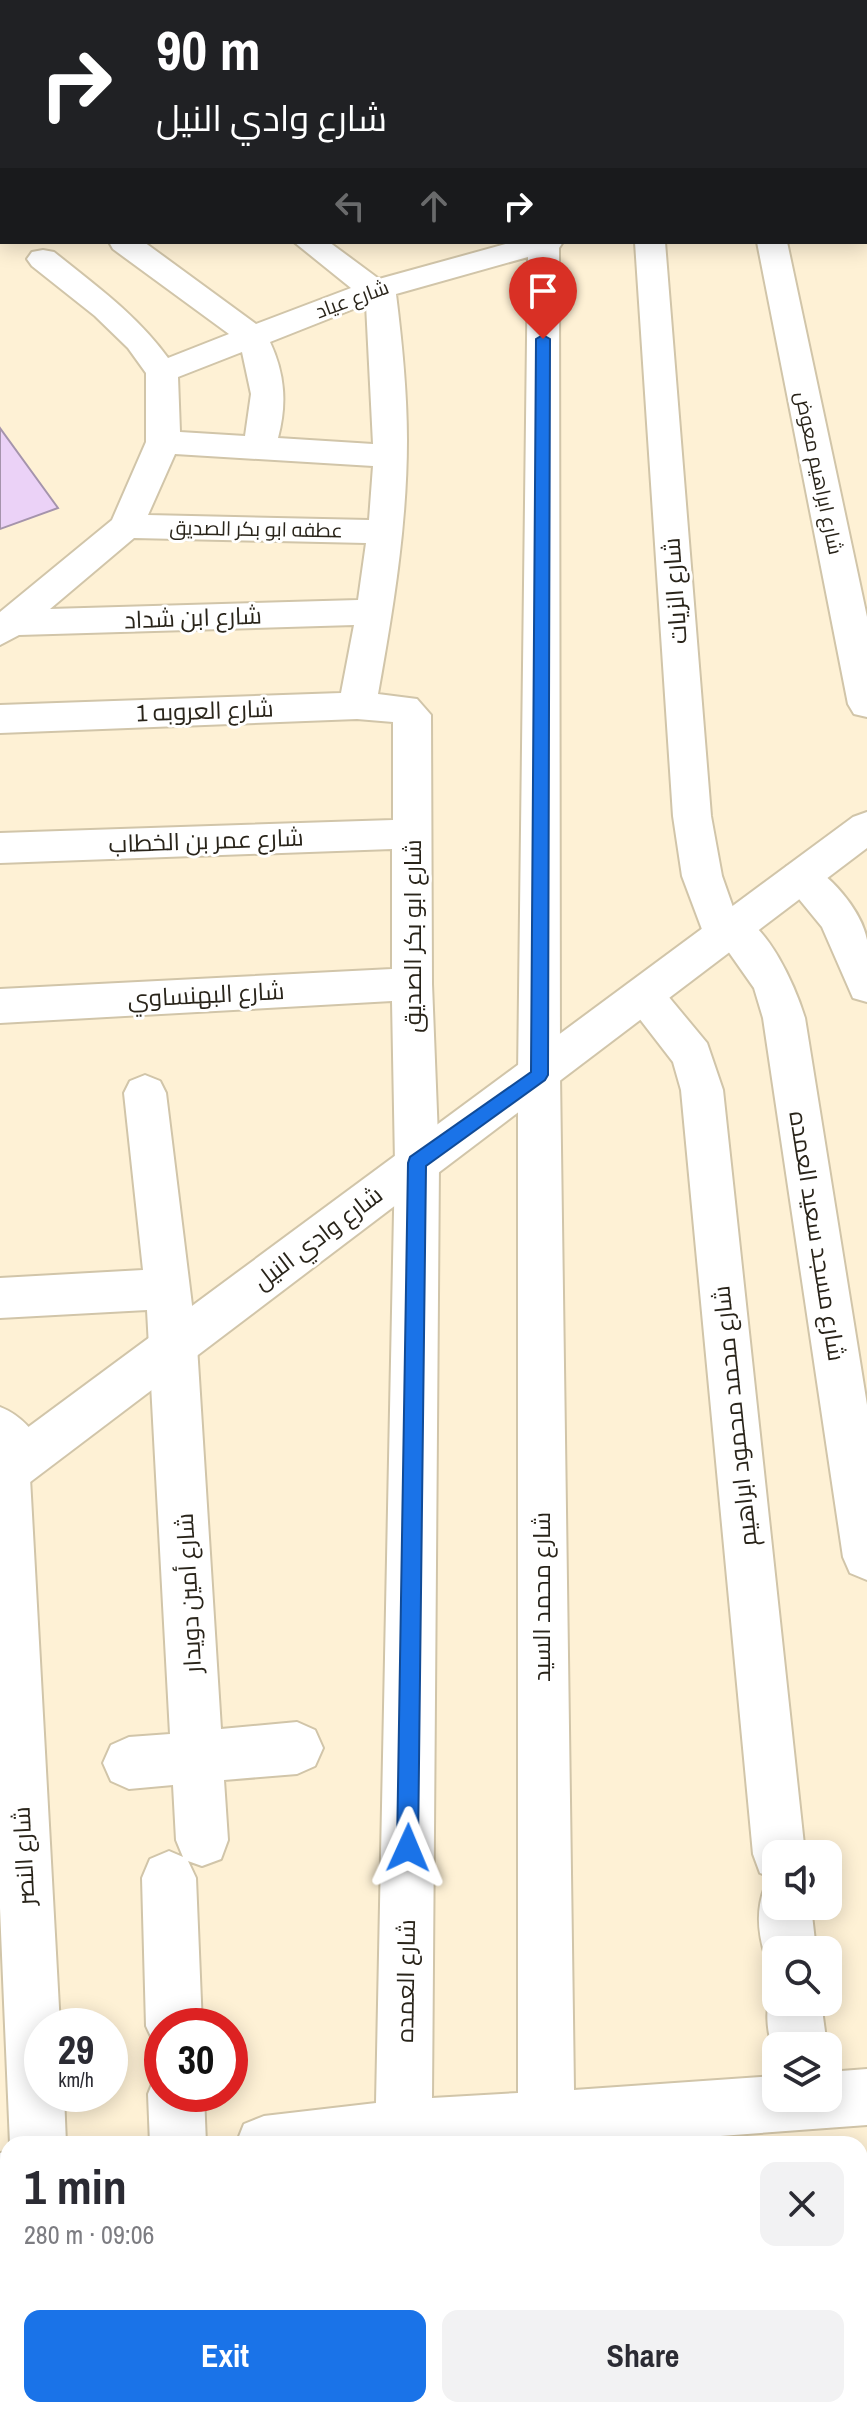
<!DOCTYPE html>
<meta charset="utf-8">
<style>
body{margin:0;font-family:"Archivo Narrow",Cairo,sans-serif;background:#f2f2f3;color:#2b2b33;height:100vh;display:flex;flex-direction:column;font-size:30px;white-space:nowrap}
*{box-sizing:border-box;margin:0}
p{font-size:26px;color:#7c7c81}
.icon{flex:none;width:44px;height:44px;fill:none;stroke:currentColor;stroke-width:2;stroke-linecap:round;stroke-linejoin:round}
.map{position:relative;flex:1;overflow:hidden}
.drawer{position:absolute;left:0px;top:2136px;width:868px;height:282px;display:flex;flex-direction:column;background:#fff;border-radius:24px 24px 0 0;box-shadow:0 4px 20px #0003}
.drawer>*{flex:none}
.banner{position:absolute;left:0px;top:0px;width:868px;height:244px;box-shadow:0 4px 20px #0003;background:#202124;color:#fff;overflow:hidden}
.fabs{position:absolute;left:762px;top:1840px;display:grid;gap:16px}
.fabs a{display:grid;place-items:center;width:80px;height:80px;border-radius:16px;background:#fff;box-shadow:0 4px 20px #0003;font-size:40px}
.speed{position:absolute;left:24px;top:2008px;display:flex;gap:16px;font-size:40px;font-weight:700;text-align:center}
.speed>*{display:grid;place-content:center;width:104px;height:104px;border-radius:50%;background:#fff;box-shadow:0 4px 20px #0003;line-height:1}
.speed small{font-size:20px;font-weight:400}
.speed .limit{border:12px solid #d22;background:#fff;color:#111}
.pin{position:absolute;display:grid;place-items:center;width:68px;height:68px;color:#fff;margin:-82px -34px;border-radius:50% 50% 50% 0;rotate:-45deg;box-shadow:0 0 8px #0007}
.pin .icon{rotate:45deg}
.me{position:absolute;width:88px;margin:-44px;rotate:1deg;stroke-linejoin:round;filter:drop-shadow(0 0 6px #0008)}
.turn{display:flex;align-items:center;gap:28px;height:168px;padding:0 24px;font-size:36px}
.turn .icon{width:104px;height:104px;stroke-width:2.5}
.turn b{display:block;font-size:56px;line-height:68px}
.lanes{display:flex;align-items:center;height:76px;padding:0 24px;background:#0003;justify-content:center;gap:40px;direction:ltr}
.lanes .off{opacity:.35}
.round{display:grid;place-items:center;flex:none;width:84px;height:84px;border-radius:16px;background:#f2f2f3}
.head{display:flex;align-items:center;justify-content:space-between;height:136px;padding:0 24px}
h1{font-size:48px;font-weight:800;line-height:60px}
.primary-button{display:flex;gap:16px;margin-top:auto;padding:16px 24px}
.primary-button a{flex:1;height:92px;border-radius:16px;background:#1a73e8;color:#fff;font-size:32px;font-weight:800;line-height:92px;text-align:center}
.primary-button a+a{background:#f2f2f3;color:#2b2b33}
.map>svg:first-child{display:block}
</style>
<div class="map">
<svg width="867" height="2417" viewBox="0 0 867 2417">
<rect width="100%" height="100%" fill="#fef1d5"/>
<path fill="#ebd2f7" stroke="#a594ac" stroke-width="2" d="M0,428L58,508L0,529Z"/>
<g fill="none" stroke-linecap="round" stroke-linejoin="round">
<defs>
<path id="minor" d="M112,0H141L143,2H114Z
M227,0H255L257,2H229Z
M699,0H728L730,2H701Z
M0,9H2V26H0Z
M866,72H867V90H866Z
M867,123V142H866V123Z
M0,141L2,142V160L0,159Z
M109,242H144L256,324L351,288L294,242H329L379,279L513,242H563L559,248L560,1075L574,2090L776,2076V2098H828V2072L867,2069V2125L613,2144H236L244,2124L264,2116L376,2103L395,1163L392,1001L0,1023V989L392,969V849L0,863V833L393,820V722L357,719L0,733V705L341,693L354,625L19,635L0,645V612L112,520L146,442V373L128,348L95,316L32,266L27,259L32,252L43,250L54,252C95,285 137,315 168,358L229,334L113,249ZM528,257L518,1075V2093L432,2098L439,1163L432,984L431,715L417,699L378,694C393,610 407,526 407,440C407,391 402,342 396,294ZM366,304L373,444L278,438C287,404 285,374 270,342ZM242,352L251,394L245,436L180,432L178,377ZM175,454L373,466L369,520L148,515ZM134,538L366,543L358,600L50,609Z
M635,242H665L711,816L722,876L735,913C768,924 795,986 805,1018L867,1405V1580L850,1573L843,1557L763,1018L754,988L728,951L709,948L682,876L673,816Z
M757,242H787L867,617V717L854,714L848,704Z
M801,862C828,870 862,911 867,940C867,959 867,983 867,1002L853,998L822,927L781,877L787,866Z
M643,980L658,984L707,1043L723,1090L805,1854H776V1879L760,1873L753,1854L681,1090L673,1062L622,996L628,984Z
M145,1075L160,1081L166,1093L197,1346L221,1729L297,1722L315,1730L323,1748L315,1766L297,1774L224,1780L228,1840L221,1859L202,1866L188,1861L196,1878L202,2026H162V2049L155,2045L146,2026L142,1878L150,1859L169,1851L183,1857L176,1840L173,1785L129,1789L111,1781L103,1763L111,1745L129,1737L170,1734L147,1310L0,1318V1278L143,1270L124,1093L130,1081Z
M0,1407C23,1416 38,1435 48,1458L41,1473L30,1478L60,2026H42V2094H64L66,2144H10L0,1908Z
M776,1883V1906H811L816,1950H776V1972L770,1969C759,1942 754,1914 765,1887Z
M776,1982V2002H821L827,2046H776V2057C766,2034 763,2003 776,1982Z
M162,2072V2094H204L206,2144H150L148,2094L156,2074Z
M8,2152V2210L0,2211V2153Z
M31,2410H91L90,2417H30Z
M263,2410H323V2417H263Z
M423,2410H483V2417H423Z
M692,2410H752L753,2417H693Z"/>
<path id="tertiary" d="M867,812V848L17,1492L0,1498V1448L853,817Z"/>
</defs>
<use href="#minor" stroke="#d1c5a9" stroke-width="4"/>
<use href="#tertiary" stroke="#d1c5a9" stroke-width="4"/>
<use href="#minor" fill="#fff" fill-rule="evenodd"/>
<use href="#tertiary" fill="#fff" fill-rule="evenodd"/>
</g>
<path fill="#1a73e8" stroke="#114b97" stroke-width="2" d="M543,335L550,339L548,1075L545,1080L426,1166L418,1848L415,1856L408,1859L400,1856L397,1848L408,1163L410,1157L531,1072L536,339Z"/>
<g text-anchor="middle" stroke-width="6" stroke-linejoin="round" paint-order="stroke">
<g font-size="20" fill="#29241a" stroke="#fff">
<text transform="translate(352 299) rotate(-20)" y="7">شارع عياد</text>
<text transform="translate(819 473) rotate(78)" y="7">شارع ابراهيم معوض</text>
<text transform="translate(256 529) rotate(1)" y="7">عطفه ابو بكر الصديق</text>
</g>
<g font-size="24" fill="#29241a" stroke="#fff">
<text transform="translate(675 591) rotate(-94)" y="8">شارع الزيات</text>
<text transform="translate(193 618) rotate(-2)" y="8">شارع ابن شداد</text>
<text transform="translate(205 711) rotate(-2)" y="8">شارع العروبه 1</text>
<text transform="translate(206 841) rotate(-2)" y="8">شارع عمر بن الخطاب</text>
<text transform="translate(413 936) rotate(-90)" y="8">شارع ابو بكر الصديق</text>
<text transform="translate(206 995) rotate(-3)" y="8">شارع البهنساوي</text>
<text transform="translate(817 1236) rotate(81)" y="8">شارع مسجد سعيد العمده</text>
<text transform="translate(318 1238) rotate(-37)" y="8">شارع وادي النيل</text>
<text transform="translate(735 1416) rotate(-96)" y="8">شارع محمد محمود ابراهيم</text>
<text transform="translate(189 1593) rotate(-93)" y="8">شارع أمين دويدار</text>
<text transform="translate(542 1597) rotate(-90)" y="8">شارع محمد السيد</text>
<text transform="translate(24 1856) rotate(-93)" y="8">شارع النصر</text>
<text transform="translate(406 1981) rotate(-89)" y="8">شارع العمده</text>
</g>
</g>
</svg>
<div class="fabs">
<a><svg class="icon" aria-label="sound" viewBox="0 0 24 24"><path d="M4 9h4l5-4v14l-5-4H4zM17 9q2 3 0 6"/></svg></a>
<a><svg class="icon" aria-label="search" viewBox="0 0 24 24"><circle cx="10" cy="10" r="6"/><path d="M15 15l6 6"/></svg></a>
<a><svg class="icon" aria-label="layers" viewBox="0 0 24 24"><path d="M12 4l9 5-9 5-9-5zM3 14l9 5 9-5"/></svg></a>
</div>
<div class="speed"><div>29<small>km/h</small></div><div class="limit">30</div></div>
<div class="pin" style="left:543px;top:339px;background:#d93025"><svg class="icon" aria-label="arrive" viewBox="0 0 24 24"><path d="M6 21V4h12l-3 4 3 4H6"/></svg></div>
<svg class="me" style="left:408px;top:1848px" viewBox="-20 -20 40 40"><path d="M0-17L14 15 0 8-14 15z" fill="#1a73e8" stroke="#fff" stroke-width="4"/></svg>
<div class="banner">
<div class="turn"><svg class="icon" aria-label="right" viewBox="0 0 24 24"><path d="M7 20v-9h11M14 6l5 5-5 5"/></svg><div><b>90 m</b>شارع وادي النيل</div></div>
<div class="lanes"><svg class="icon off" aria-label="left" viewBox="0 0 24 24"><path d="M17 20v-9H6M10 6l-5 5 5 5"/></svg><svg class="icon off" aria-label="ahead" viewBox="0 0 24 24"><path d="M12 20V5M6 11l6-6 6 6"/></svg><svg class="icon" aria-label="right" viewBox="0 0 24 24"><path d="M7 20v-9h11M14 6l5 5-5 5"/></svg></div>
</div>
<section class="drawer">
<div class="head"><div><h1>1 min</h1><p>280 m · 09:06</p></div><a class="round"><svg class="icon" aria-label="close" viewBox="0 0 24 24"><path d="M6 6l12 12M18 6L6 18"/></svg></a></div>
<div class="primary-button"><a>Exit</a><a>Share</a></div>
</section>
</div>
